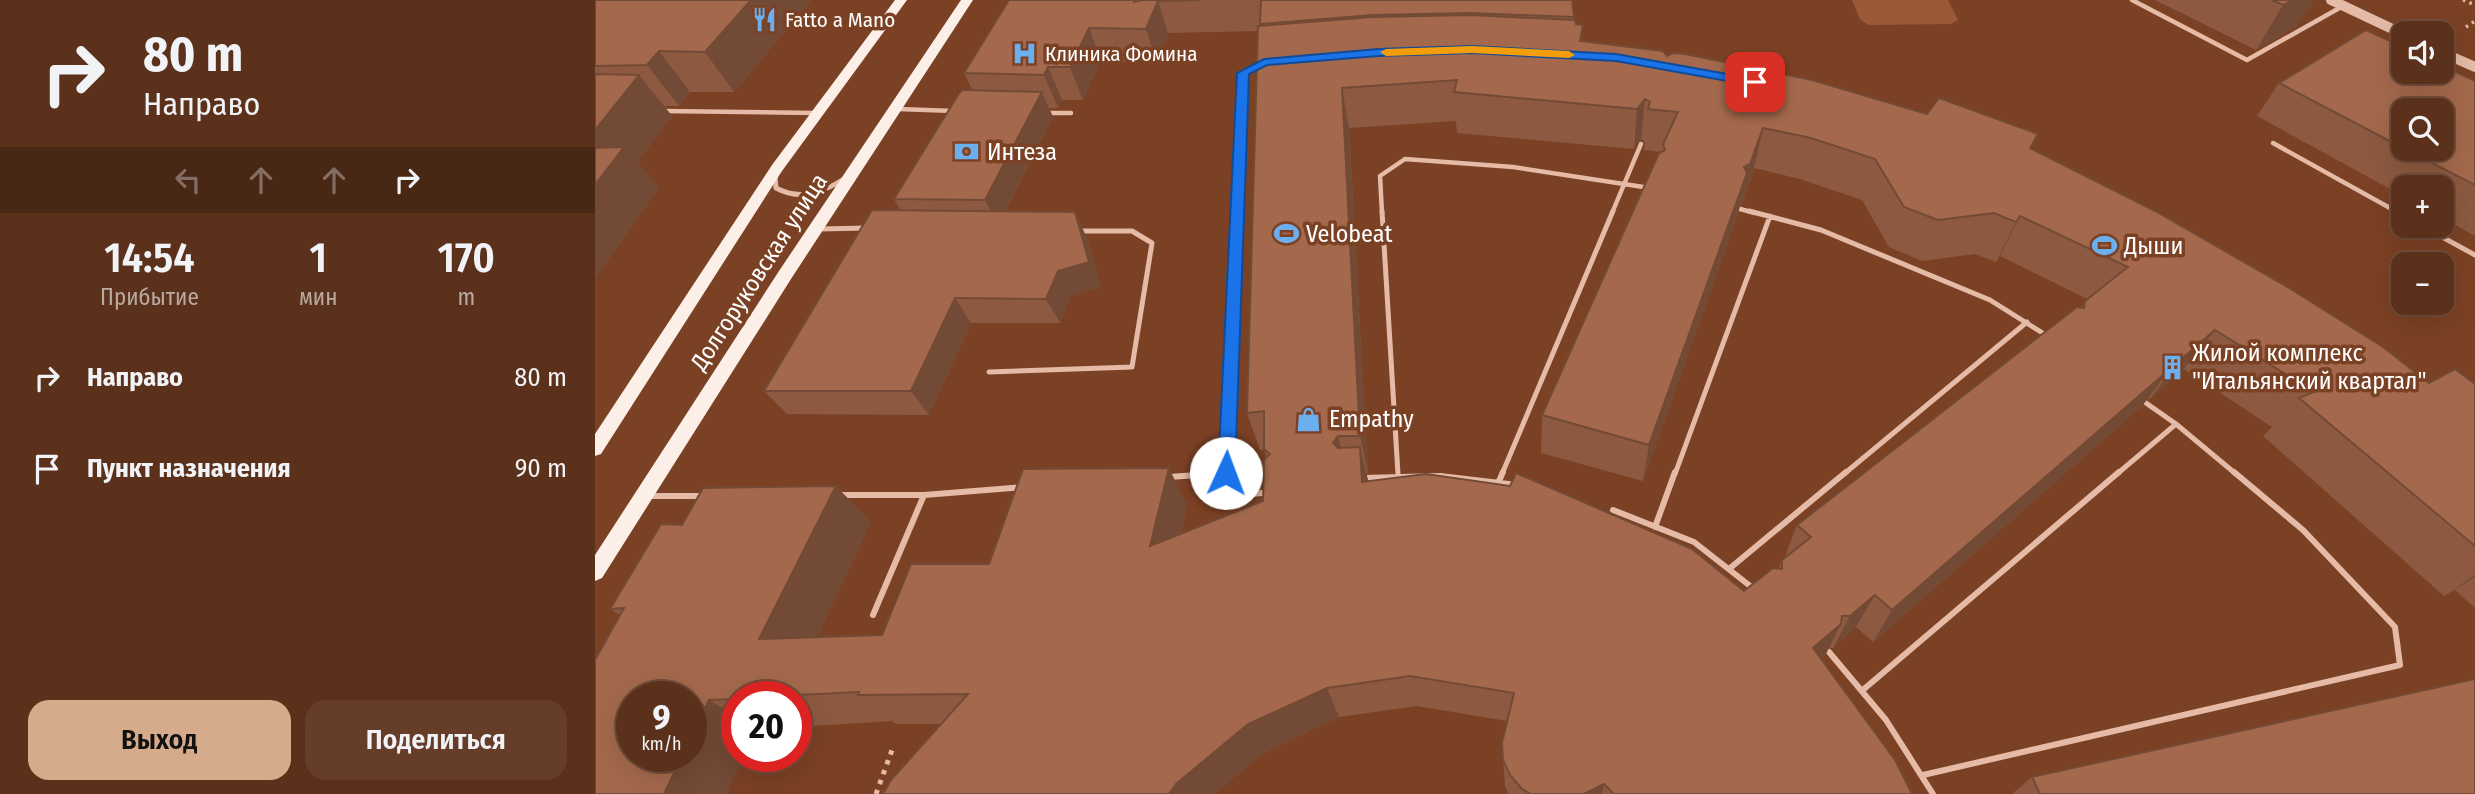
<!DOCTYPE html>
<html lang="ru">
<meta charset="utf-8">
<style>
body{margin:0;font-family:"Fira Sans Condensed",sans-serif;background:#653d28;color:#f1f3f6;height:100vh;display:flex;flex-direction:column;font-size:26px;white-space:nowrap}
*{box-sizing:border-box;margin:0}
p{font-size:23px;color:#b8a9a3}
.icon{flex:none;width:38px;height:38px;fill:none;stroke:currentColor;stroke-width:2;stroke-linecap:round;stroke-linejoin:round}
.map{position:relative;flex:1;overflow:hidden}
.details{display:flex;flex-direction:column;background:#5c311b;width:595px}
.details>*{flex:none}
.guide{background:#5c311b;color:#f1f3f6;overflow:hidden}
.tools{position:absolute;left:1796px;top:21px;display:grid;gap:14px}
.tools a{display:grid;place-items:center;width:63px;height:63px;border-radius:14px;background:#5c311b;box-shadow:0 7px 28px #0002,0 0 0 2px #714c3a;font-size:35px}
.speed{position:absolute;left:21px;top:681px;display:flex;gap:14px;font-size:35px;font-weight:700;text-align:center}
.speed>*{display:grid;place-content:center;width:91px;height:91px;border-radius:50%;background:#5c311b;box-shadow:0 7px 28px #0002,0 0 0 2px #714c3a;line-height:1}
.speed small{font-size:18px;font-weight:400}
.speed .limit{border:10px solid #d22;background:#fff;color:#111}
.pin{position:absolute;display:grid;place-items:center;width:60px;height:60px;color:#fff;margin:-30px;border-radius:14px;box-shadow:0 4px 10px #0006}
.me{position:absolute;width:77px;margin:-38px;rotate:2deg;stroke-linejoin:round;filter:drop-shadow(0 0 5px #0008)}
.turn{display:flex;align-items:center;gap:24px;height:147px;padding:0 28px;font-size:32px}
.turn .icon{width:91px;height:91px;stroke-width:2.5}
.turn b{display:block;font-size:49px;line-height:60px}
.lanes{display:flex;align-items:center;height:66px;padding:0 28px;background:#0003;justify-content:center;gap:35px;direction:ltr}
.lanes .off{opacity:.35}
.eta{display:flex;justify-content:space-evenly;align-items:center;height:119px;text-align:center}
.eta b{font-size:42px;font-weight:600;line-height:49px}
.cta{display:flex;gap:14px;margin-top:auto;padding:14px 28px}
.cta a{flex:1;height:80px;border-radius:21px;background:#d6ab8b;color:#111;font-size:28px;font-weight:600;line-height:80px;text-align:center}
.cta a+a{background:#653d28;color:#f1f3f6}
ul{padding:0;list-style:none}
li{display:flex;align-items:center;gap:21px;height:91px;padding:0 28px}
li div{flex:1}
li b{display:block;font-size:26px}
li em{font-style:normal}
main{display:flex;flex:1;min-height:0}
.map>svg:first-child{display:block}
</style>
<main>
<section class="details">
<div class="guide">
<div class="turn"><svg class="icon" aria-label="right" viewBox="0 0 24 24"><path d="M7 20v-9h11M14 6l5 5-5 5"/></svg><div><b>80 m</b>Направо</div></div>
<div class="lanes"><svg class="icon off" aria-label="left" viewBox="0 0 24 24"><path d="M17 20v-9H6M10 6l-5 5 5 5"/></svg><svg class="icon off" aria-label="ahead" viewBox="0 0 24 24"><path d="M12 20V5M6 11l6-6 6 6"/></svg><svg class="icon off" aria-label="ahead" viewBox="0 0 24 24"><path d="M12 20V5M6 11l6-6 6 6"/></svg><svg class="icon" aria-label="right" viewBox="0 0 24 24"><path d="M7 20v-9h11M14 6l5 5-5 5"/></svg></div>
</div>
<div class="eta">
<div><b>14:54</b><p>Прибытие</p></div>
<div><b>1</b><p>мин</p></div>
<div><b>170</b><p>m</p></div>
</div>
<ul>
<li><svg class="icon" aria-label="right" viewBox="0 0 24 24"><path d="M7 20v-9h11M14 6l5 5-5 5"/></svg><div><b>Направо</b></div><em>80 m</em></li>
<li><svg class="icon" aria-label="arrive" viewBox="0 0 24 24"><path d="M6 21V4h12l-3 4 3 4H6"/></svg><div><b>Пункт назначения</b></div><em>90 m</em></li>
</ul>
<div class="cta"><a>Выход</a><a>Поделиться</a></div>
</section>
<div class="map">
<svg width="1880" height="794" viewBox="0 0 1880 794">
<rect width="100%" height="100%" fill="#7b4124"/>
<path fill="#9b593a" d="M1257,0H1353L1363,20L1356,24L1273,25L1265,19Z"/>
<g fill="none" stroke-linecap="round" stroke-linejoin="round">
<path stroke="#e5bba7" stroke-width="3.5" stroke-dasharray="2.5 4.5" stroke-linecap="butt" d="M1868,0L1880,5
M1871,27L1880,21"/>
<path stroke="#e5bba7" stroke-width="5" stroke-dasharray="4.5 6" stroke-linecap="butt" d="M281,794L297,750"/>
<path stroke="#e5bba7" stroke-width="4.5" d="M1537,0L1652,60L1748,6
M303,109L359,111
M67,111L221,113
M450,113H476
M1678,143L1804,213
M1145,209L1160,213
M642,213L648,73L669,63
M787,213L785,176L810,159L918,167L1055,188
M1017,213L1046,144"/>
<path stroke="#e5bba7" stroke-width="5" d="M787,211L803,474
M1154,211L1226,230L1395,300L1454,337
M1801,211L1808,215
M1827,226L1880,255
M224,229L273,228
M394,372L537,367L557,243L537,231H483
M1551,403L1581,424L1641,474
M618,474L631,473
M632,474L642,211
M907,474L1018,211
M1080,474L1175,216
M1249,474L1432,322
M1522,474L1581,424"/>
<path stroke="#e5bba7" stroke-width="6" d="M631,472L658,494L674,492
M574,477L631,473
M768,478L845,476L922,485
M904,481L908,472
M246,495H329L428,487
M53,496H110
M1018,510L1099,542L1159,589
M1060,527L1080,472
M1134,569L1251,472
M278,615L329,495
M1234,652L1291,720L1338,794
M1269,689L1524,472
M1328,775L1805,665L1800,627L1708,530L1639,472"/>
<path stroke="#e5bba7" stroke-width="5" d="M180,175L181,188C205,201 227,193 249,179"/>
<path stroke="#e5bba7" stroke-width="10" d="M1736,0L1808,34
M1846,52L1880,67"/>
<path fill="#fcefe7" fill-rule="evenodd" d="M300,0H312L187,171L6,454L0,456V434L177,165Z
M366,0H378L196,279L7,578L0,581V555L184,271Z"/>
</g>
<path fill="#8d5a41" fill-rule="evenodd" d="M0,0H216L139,92H95L84,106H69L77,116L42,162L64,188L0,278Z
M414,0H977L979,19L988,41L1072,56L1332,114L1443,134L1436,149L1834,383L1880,384V608L1860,590L1849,596L1668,436L1677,427L1589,369L1555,399H1552L1547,406L1278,642L1261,627L1238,648H1233L1230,656L1226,659L1317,794H914L910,786L907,743L912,721L822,706L744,717L670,752L346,724H301L297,721L201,727V696H142V756L25,615L15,609L87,525L276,522L222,637L287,635L394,564L592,505L586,533L668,501L672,457L669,450H665L652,413L663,31L573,33L562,62L506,61L488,100H467L463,108H454L458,117L410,212L492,238L506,287L476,296L465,323H376L334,415L192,414L169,391L306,211L299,199L378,91L369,73ZM861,121L862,133L1039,149L1046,139L1050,142L1049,150L1067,152L947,415L946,453L1048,481L1143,214L1145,205L1147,204L1159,168L1205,179L1267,200L1294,247L1327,261L1380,254L1401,262L1405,256L1492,299L1486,308L1202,525L1189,559L1187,560L1184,568L1149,591L773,481L771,473H773L754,128Z
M1560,0H1719L1702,26L1661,50Z
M1880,81V236L1846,217V187H1808V196L1662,116L1684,83ZM1808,110L1846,149H1808Z
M1437,777L1880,794H1417Z"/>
<path fill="#734a35" d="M156,0H216L139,92L110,52Z
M1698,0H1719L1702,26L1661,50L1688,5Z
M563,1L573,33L562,62L551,29Z
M494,28L506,61L488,100L475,67Z
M64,51L95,92L84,106L52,65Z
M453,67L467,100L463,108L449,75Z
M44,75L77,116L42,162L64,188L0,278V130Z
M747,88L754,128L773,473L765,436Z
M447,92L458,117L403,225L390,200Z
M1050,99L1046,139L1039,149L1042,109Z
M1168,128L1159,168L1147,204L1145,205L1143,214L1048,481L1054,445L1149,167Z
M480,212L492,238L506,287L476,296L465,323L451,299Z
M1425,216L1405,256L1401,262L1421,222Z
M360,298L376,323L334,415L316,391Z
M1620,330L1589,369L1555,399L1584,361Z
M1576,368L1547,406L1278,642L1297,610Z
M743,436L752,473L738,443Z
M765,447L774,484L767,482Z
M574,468L592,505L575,580L555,546Z
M241,486L276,522L207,670L164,639Z
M1880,575V577L1849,596Z
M1280,595L1261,627L1238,648L1255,616Z
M1246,624L1230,656L1203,679L1218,648Z
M732,688L744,717L670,752L620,794H574L581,784L653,724Z
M114,700L142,717V756H149L132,794H69L87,756H96V737Z
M1009,784L1007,794H989Z"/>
<path fill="#a4694c" stroke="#734a35" stroke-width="2" fill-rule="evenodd" d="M0,0H156L110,52L64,51L52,65L0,66Z
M414,0H539V2L547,0H605L563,1L551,29L494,28L475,67H453L449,75L369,73Z
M666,0H977L979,17L875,13L778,15L665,24Z
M1677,0H1698L1688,5Z
M875,15L980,20L981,24L988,25L985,41L1068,51L1072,56L1078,53L1090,54L1217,80L1332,114L1344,98L1443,134L1435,148L1562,212L1694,288L1788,347L1834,383L1860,369L1880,384V546L1704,398L1719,392L1620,330L1584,361H1576V368L1297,610L1280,595L1255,616H1247L1246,624L1218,648L1300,760L1317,794H1019L1009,784L989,794H936L927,789L915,775L908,760L907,743L919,693L815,676L732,688L653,724L581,784L574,794H288L296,780L373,694L263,695L264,692L180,696H142V699L114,700L96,737V696H37V756H87L69,794H0V660L29,608L15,609L66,524L87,525L108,488L241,486L164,639L287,635L316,564H394L428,469L574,468L555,546L668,501L669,460L675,454L669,449V411L652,413L663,26L778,17ZM862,80L859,92L1042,109L1050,99L1055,102L1053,109L1083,112L1068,144L1070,150L1064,153L947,415L1054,445L1152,173L1149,167L1155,164L1168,128L1216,138L1280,159L1309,207L1343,220L1399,213L1421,222L1425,216L1533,267L1490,301L1489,308L1482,307L1202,525L1216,537L1187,560V569L1178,568L1149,591L1097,549L921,473L915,486L831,474L767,482L765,447L743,448L738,443L743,436H765L747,88Z
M1771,30L1808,47V72H1846V65L1880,81V185L1810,149H1846V110H1808V148L1684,83Z
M0,74L44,75L0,130Z
M367,90L447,92L390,200L299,199L363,95Z
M29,147L0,185V148Z
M277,210L480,212L494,262L463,271L451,299L360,298L316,391H169Z
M1880,679V794H1445L1437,777Z"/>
<path fill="#1a73e8" stroke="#114b97" stroke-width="2" d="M877,46L1021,54L1160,79L1166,82L1160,86L1021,61L877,53L783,56L672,65L654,74L640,473L637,478H625L623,473L642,73L669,59L783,49Z"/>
<path fill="#f59e0b" d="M877,46L974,51L980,55L974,58L877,53L791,56L785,52L791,49Z"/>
<defs>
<symbol id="restaurant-bare" viewBox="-9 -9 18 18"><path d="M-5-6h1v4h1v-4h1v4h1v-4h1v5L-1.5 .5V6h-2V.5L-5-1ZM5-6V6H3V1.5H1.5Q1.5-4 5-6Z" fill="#6bafef" stroke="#7b4124" stroke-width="2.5" paint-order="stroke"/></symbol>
<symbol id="hospital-bare" viewBox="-9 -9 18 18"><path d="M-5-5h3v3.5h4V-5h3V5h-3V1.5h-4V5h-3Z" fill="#6bafef" stroke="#7b4124" stroke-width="2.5" paint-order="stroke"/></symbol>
<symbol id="bank-bare" viewBox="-9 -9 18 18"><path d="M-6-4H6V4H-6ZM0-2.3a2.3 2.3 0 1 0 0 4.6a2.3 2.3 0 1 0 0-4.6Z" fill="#6bafef" stroke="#7b4124" stroke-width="2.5" paint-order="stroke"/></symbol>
<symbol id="stadium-bare" viewBox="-9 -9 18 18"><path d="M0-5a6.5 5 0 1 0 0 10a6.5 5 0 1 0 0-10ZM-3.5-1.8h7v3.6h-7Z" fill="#6bafef" stroke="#7b4124" stroke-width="2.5" paint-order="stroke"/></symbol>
<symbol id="building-bare" viewBox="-9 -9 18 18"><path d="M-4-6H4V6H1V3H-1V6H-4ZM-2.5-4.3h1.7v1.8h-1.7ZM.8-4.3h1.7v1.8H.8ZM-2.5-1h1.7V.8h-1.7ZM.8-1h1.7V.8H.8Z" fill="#6bafef" stroke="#7b4124" stroke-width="2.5" paint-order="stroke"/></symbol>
<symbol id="shop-bare" viewBox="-9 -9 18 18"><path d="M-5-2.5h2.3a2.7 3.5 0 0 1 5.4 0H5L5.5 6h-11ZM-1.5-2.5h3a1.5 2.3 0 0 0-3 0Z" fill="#6bafef" stroke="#7b4124" stroke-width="2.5" paint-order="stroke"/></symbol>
</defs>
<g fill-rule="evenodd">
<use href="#restaurant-bare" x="152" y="2" width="35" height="35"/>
<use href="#hospital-bare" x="412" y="36" width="35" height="35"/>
<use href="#bank-bare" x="354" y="134" width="35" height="35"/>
<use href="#stadium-bare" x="674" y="216" width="35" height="35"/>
<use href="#stadium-bare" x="1492" y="228" width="35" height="35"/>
<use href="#building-bare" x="1560" y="350" width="35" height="35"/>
<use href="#shop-bare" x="696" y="402" width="35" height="35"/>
</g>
<g text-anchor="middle" stroke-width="7" stroke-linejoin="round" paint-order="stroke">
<g font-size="21" fill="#fff" stroke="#7b4124" text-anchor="start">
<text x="190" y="27">Fatto a Mano</text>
<text x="450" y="61">Клиника Фомина</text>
</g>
<g font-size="24" fill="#fff" stroke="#7b4124" text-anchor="start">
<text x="392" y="160">Интеза</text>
<text x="711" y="242">Velobeat</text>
<text x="1529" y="254">Дыши</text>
<text x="1597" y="361">Жилой комплекс<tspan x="1597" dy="28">"Итальянский квартал"</tspan></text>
<text x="734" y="427">Empathy</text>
</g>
<g font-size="24" fill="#fff" stroke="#7b4124">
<text transform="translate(164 272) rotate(-57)" y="8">Долгоруковская улица</text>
</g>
</g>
</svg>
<div class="tools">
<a><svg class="icon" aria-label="sound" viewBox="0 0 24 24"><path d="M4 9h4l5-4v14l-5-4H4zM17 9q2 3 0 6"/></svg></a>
<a><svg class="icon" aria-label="search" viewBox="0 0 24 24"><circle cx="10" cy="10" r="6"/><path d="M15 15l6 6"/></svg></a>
<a>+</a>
<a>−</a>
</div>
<div class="speed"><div>9<small>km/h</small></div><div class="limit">20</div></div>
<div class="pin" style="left:1160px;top:82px;background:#d93025"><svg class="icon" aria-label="arrive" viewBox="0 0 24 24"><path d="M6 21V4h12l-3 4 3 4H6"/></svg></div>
<svg class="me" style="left:631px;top:473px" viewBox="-20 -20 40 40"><circle r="19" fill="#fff"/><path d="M0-13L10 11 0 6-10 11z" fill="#1a73e8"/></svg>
</div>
</main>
